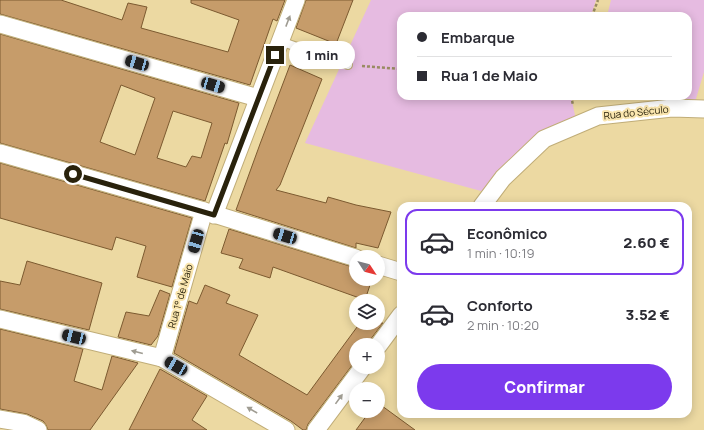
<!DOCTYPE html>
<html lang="pt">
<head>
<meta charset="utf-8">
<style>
	:root { --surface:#fff; --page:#f2f2f3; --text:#2b2b33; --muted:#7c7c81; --line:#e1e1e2; --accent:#7c3aed }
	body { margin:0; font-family:Manrope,sans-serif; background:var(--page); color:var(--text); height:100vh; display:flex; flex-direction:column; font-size:15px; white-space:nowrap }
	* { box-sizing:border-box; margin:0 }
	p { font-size:13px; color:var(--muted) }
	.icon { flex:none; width:22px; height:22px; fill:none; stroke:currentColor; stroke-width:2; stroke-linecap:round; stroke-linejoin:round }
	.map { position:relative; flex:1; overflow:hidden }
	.details { position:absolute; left:397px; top:202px; width:295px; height:216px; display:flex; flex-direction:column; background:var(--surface); border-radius:12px; box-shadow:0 2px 10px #0003 }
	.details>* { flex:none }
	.banner { position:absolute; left:397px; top:12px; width:295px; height:88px; border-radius:12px; box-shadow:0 2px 10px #0003; display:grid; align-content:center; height:88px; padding:0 20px; background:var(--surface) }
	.needle { width:26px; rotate:126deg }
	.tools { position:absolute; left:349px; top:250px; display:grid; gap:8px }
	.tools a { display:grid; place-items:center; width:36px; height:36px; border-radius:50%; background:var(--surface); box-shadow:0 2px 10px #0003; font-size:20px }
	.end { position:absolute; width:18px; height:18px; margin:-9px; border:5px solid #29220c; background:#fff; box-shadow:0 0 0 2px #fff }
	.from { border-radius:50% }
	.bubble { position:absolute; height:28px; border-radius:14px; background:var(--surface); box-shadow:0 2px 10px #0003; font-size:13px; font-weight:800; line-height:28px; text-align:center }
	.car { position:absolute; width:12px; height:24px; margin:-12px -6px; border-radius:5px; box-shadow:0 0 3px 1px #0007; background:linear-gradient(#222 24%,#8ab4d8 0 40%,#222 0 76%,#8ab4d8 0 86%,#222 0) }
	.banner b { display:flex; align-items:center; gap:14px; height:38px; font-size:15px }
	.banner b+b { border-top:1px solid var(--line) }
	.banner i { width:10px; height:10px; background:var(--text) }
	ul { padding:7px 0 0; list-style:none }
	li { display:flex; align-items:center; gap:12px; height:66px; margin:0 8px 6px; padding:0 12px; border:2px solid transparent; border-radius:12px }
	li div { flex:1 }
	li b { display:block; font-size:15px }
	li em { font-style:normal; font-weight:800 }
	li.selected { border-color:var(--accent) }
	li>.icon { width:36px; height:36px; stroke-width:1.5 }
	.primary-button { display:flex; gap:8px; margin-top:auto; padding:8px 20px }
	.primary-button a { flex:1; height:46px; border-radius:24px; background:var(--accent); color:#fff; font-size:16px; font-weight:800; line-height:46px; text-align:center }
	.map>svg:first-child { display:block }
	.green { fill:#e6bbe1 }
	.building { fill:#c69c6a; stroke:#7c5a30; fill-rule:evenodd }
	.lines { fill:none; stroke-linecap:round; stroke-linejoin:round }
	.lane-casing { stroke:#c0ad78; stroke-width:10 }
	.street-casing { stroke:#c0ad78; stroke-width:19 }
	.path { stroke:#998b62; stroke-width:2.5; stroke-dasharray:3 2; stroke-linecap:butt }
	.lane { stroke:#fff; stroke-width:8 }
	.street { stroke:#fff; stroke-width:17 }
	.oneway { fill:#9f9c92 }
	.route { stroke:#29220c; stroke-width:5 }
	.labels { text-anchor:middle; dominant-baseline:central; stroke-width:4; stroke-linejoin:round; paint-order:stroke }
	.street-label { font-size:10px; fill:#29220c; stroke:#fae6af }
</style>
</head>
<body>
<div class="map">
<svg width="704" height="430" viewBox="0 0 704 430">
	<rect width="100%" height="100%" fill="#ecd9a2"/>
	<g class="green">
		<polygon points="371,0 596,0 591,16 401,16 401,96 571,96 577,125 544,139 492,194 305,143"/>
		<polygon points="611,0 704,0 704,72 695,102 676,96 688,96 688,16 607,16"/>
	</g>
	<g class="building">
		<polygon points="0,0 61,0 122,20 128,3 147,7 141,28 228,52 239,20 191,3 191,0 285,0 277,21 273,19 250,85 0,14"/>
		<polygon points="306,0 353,0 336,44 296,28"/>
		<path d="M 0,34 L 239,103 L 227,144 L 225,143 L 205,201 L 0,143 ZM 121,85 L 155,98 L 135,155 L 100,142 ZM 173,111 L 212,123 L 201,158 L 192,156 L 186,167 L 157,158 Z"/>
		<polygon points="290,65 322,79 280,185 276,190 326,203 328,197 356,205 391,212 378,248 356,243 356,248 236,210 260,144"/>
		<polygon points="0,163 192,218 172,287 137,277 146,246 116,237 112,250 0,218"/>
		<polygon points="229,229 356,268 356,279 372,279 365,300 273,267 270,278 239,268 243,259 221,253"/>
		<polygon points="27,261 102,283 89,330 0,309 0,281 20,285"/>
		<polygon points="205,285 230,295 226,303 258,315 239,355 307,395 360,323 383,323 370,340 368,345 356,345 356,360 308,424 306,430 303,430 291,421 174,353 189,301 197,304"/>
		<polygon points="160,290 170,294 158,336 151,345 118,337 126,312 149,316"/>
		<polygon points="0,329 83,349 74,381 102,390 112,356 138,363 90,430 48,430 46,425 43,421 27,414 0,409"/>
		<polygon points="160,369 207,396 192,420 207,430 129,430"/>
		<polygon points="378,403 415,430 356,430 370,411 378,411"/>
	</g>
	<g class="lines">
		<g class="lane-casing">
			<polyline id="lane" points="280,41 348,65"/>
		</g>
		<g class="street-casing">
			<g id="street">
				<polyline points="0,24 258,98"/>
				<polyline points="0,153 204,211 356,258"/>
				<polyline points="482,206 503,178 544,139 598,116 672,108 704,109"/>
				<polyline points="214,215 296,0"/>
				<polyline points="378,265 401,272"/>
				<polyline points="0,319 162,358 286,430"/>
				<polyline points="378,346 401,315"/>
				<polyline points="162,358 204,211"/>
				<polyline points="0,419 23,423 38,430"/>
				<polyline points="316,430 363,367"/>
			</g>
		</g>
		<g class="path">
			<polyline points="592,16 598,0"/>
			<polyline points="362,66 401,69"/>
			<polyline points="571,96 573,105"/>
		</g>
		<use href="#lane" class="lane"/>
		<use href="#street" class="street"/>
	</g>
	<defs><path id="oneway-solid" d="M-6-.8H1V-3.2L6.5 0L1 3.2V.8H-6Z"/></defs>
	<g class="oneway">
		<use href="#oneway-solid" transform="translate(288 21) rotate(-69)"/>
		<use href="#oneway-solid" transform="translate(137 352) rotate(-166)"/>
		<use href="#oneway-solid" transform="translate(339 399) rotate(-54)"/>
		<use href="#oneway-solid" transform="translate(252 410) rotate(-150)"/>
	</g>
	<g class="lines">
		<polyline class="route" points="73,174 214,215 275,55"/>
	</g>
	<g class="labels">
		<g class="street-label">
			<text transform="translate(636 112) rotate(-6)">Rua do Século</text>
			<text transform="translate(180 296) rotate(-74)">Rua 1° de Maio</text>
		</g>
	</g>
</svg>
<div class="tools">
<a><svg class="needle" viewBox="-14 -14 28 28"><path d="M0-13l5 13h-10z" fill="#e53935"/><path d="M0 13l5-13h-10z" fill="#7c7c81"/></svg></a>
<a><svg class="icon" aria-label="layers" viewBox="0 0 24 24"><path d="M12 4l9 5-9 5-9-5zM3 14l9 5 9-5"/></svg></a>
<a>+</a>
<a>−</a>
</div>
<i class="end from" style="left:73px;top:174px"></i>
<i class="end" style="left:275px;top:55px"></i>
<div class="bubble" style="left:289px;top:41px;width:66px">1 min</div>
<i class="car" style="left:137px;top:63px;rotate:286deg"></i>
<i class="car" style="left:213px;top:85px;rotate:106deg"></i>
<i class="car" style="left:285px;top:236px;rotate:287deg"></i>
<i class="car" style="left:196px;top:241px;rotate:196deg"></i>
<i class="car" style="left:74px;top:337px;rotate:284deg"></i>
<i class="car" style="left:176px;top:366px;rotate:300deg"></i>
<div class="banner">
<b><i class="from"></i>Embarque</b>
<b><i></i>Rua 1 de Maio</b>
</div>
<section class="details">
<ul>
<li class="selected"><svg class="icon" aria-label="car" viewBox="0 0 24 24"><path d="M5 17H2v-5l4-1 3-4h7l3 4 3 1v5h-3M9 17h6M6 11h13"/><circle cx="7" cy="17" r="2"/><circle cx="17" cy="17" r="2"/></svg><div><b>Econômico</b><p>1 min · 10:19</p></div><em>2.60 €</em></li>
<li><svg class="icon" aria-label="car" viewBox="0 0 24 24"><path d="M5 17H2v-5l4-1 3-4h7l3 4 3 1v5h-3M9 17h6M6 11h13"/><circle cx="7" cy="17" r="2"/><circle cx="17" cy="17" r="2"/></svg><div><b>Conforto</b><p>2 min · 10:20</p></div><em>3.52 €</em></li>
</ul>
<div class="primary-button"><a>Confirmar</a></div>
</section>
</div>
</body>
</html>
